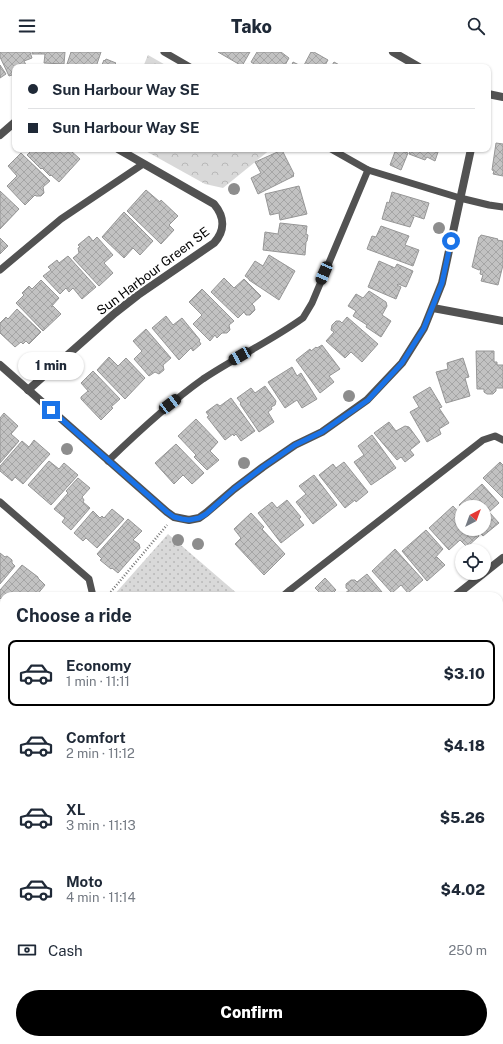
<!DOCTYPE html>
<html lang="en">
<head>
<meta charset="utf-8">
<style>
	:root { --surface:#fff; --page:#f2f2f3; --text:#1f2937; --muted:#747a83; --line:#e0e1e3; --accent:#000 }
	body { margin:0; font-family:"Public Sans",sans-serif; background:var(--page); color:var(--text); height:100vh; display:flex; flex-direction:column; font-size:15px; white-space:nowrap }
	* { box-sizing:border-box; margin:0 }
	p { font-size:13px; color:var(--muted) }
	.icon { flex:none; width:22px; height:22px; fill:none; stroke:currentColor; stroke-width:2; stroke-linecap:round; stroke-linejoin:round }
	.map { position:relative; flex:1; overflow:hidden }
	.details { position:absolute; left:0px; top:540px; width:503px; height:452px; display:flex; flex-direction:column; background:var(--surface); border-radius:12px 12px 0 0; box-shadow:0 1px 3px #0004 }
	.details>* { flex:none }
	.guide { position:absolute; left:12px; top:12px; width:479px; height:88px; border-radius:8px; box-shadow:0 1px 3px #0004; display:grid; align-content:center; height:88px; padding:0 16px; background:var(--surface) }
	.needle { width:26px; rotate:41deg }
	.fabs { position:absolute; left:455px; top:448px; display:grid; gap:8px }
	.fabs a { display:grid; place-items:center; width:36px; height:36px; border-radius:50%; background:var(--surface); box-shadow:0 1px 3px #0004; font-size:20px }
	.end { position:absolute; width:18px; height:18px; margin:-9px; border:5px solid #1a73e8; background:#fff; box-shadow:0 0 0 2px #fff }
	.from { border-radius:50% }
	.bubble { position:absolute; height:28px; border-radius:14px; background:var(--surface); box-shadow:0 1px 3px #0004; font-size:13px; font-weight:800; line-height:28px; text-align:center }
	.car { position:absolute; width:12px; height:24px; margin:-12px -6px; border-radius:5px; box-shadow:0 0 3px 1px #0007; background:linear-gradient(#222 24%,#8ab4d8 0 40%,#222 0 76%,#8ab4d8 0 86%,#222 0) }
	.guide b { display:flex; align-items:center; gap:14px; height:38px; font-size:15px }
	.guide b+b { border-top:1px solid var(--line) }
	.guide i { width:10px; height:10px; background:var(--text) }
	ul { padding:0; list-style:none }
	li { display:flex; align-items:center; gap:12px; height:66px; margin:0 8px 6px; padding:0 8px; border:2px solid transparent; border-radius:8px }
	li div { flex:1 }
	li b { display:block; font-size:15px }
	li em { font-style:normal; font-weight:800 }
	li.selected { border-color:var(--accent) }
	li>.icon { width:36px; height:36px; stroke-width:1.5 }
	h2 { padding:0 16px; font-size:18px; line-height:48px }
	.pay { display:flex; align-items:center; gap:10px; height:44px; padding:0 16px; font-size:15px }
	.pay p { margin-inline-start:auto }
	.primary-button { display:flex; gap:8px; margin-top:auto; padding:8px 16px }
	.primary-button a { flex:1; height:46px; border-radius:24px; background:var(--accent); color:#fff; font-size:16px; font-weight:800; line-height:46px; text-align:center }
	header { display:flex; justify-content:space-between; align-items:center; height:52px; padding:0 16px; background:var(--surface); font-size:18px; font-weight:800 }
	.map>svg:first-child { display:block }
	.grass { fill:url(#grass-dots) }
	.park { fill:url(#park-crowns) }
	.building { fill:url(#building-cross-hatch); stroke:#969696 }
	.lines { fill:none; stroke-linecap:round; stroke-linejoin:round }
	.motorway-casing { stroke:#dbdbdb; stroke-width:14 }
	.path { stroke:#747474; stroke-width:2.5; stroke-dasharray:1 2; stroke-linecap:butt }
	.service { stroke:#525252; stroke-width:7 }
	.minor { stroke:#525252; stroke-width:8 }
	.tertiary { stroke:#525252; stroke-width:8 }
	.secondary { stroke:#1f1f1f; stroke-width:8 }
	.motorway { stroke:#000; stroke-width:12 }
	.tree { fill:#8d8d8d }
	.route { stroke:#1a73e8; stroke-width:5 }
	.labels { text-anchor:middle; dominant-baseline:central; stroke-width:4; stroke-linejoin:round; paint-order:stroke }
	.street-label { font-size:13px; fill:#000; stroke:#fff }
</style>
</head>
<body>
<header><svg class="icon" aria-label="menu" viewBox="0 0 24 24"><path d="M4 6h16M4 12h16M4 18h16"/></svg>Tako<svg class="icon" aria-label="search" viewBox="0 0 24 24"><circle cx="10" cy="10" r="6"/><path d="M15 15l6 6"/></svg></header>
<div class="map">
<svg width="503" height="992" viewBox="0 0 503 992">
	<defs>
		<pattern id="grass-dots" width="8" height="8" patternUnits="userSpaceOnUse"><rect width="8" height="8" fill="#d9d9d9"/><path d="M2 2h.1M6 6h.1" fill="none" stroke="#b8b8b8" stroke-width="1.8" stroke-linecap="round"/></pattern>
		<pattern id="park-crowns" width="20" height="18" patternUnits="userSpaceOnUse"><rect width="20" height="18" fill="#d9d9d9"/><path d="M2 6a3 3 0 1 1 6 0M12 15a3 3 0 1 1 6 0" fill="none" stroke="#b8b8b8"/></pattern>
		<pattern id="building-cross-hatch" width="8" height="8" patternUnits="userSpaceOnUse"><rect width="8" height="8" fill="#c2c2c2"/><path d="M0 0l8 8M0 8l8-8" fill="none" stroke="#a5a5a5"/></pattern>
	</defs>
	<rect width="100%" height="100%" fill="#fff"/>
	<g class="grass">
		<polygon points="168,482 240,544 113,544"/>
		<polygon points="4,667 4,988 499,988 499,769 503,772 503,992 0,992 0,672"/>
	</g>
	<g class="park">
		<polygon points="148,3 169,15 143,15"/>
		<polygon points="142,97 271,97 223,136 205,132"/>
	</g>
	<g class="building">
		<polygon points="0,0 30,0 32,6 24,9 26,13 24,13 25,15 15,15 15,22 9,24 0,5"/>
		<polygon points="32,0 65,0 64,12 44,11 45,2 32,2"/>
		<polygon points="71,0 101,0 96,15 66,15"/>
		<polygon points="218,0 250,0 242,14"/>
		<polygon points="257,0 281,0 289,6 284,15 256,15 257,14 251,10"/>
		<polygon points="311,0 314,0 328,8 324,15 291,15 293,10 303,15"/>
		<polygon points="106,7 116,11 115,12 123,15 101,15 104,8 105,9"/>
		<polygon points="334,10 343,15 331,15"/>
		<polygon points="0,13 6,22 0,26"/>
		<polygon points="496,91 503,92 503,124 493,122 494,119 492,118"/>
		<polygon points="33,97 50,97 54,100 57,97 66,97 70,100 71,99 80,107 59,130 51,123 50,124 42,116 41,117 27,103"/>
		<polygon points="396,97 408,101 401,118 390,113"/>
		<polygon points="411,97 439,97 435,109 427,105 425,108 409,102"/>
		<polygon points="282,98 294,122 293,123 294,124 258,142 251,126 261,121 255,110"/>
		<polygon points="21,101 50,129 43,135 44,141 41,144 36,144 35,143 25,153 7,134 17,124 8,114"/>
		<polygon points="299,134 307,162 280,168 279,161 270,163 265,142"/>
		<polygon points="146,138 160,150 161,148 178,164 169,173 174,178 161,192 127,159"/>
		<polygon points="0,139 19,157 0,177"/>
		<polygon points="392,140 429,151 424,167 412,163 412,165 414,165 410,175 382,167 387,150 389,151"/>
		<polygon points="124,160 153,189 140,203 133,196 124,206 102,185"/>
		<polygon points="280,171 307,174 306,182 308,183 307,189 306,190 305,203 263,198 265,180 278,182"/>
		<polygon points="381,174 409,184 405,193 419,198 413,214 367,197 372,184 376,185"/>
		<polygon points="481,183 498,187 497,188 503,189 503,213 498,233 481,229 483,223 480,222 481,217 479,218 472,215 479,185 480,185"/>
		<polygon points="89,184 93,189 97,185 113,203 104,211 113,221 99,234 73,206 79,201 78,196 80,195 78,193"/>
		<polygon points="0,186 8,194 0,202"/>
		<polygon points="269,203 295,219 279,248 249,228 249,227 245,224 255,209 263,214"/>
		<polygon points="68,204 96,235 82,247 73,236 69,240 66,236 60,242 43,224 51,218 48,215 57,208 59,211"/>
		<polygon points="379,209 395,216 397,212 413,219 406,235 398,232 397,233 401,235 396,247 368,235"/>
		<polygon points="224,226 234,236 244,227 261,244 252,252 254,254 255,258 250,263 246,263 244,260 238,266 211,240"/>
		<polygon points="41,228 59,246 51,255 53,254 61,262 43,279 16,251 24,243 22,241 29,234 32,237"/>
		<polygon points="202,237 234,269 229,273 230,278 227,281 222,281 217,286 215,283 210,289 193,272 202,263 189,250"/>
		<polygon points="369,239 386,250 387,254 382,263 391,269 381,285 366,275 367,273 353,264 356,259 348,254 356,242 363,246"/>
		<polygon points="17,257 41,280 29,292 26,289 23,292 21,290 15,295 0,281 0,271 6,265 8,267"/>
		<polygon points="166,264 173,273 182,266 200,288 199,289 201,292 193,299 191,296 179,308 152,276"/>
		<polygon points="347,265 378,292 362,310 351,300 345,306 326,289 334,280 331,278 332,273 336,269 340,269 342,271"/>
		<polygon points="146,277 171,306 163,313 164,318 159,322 155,320 149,324 134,307 142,299 133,289"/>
		<polygon points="322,293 340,317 329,324 334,330 320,341 296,308 310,297 311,299 316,295 317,296"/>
		<polygon points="476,299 494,299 494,310 497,310 497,313 503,313 503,336 496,336 496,339 493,342 487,342 484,340 484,337 477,337"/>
		<polygon points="109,305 118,314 126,306 145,326 125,347 97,318"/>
		<polygon points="463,306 469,325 465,326 470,344 446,351 436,320 448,317 447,311"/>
		<polygon points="292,315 297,324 301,321 317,347 302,356 297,348 285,356 268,330"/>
		<polygon points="93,319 120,347 111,355 113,356 101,368 81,347 81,345 88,339 89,340 81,331"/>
		<polygon points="265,334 276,349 275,353 271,355 272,357 268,360 274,370 259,380 240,352 241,351 237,346 251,336 255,341"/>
		<polygon points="430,335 442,355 439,356 449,371 439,377 441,382 427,390 410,360 419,355 413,345"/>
		<polygon points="231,346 255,379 241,389 236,382 234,384 233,382 225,388 207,365 209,364 206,360 217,352 220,354"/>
		<polygon points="4,361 18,374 11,382 19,389 0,411 0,366"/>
		<polygon points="196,367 218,390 210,399 219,408 207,418 194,405 196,403 178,384"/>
		<polygon points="389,370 396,379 405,374 409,375 420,390 410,398 414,403 405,410 401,405 397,408 374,381"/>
		<polygon points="372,383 396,416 371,433 354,410 364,403 358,394"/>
		<polygon points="34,388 50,402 23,432 15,425 12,429 0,419 0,414 22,389 29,395"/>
		<polygon points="176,392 204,421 192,432 183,423 174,432 155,411"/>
		<polygon points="49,409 59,417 64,411 78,423 51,453 28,433"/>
		<polygon points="344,410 368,440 356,450 355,448 345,456 319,423 333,412 336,416"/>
		<polygon points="500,410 503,413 503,446 483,426"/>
		<polygon points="314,423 337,453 313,472 296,450 306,442 299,434"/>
		<polygon points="78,426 90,436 82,445 84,448 83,450 90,456 71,478 62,470 65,466 54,457 68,441 66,439"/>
		<polygon points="482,432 499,451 489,460 499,471 483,484 477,477 484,477 484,455 462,456 459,453"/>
		<polygon points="287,448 301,465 299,467 304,473 281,491 258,461 272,450 277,456"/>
		<polygon points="453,454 462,464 462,477 474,477 479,484 467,495 460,488 449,498 429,476"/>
		<polygon points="112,457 124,467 97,496 86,486 83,489 74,481 93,459 100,466 102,464 104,466"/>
		<polygon points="251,461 264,475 262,477 285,502 264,523 235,492 241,486 234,477"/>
		<polygon points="128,467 142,479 133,488 139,492 140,496 118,521 112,516 111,517 100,508 102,507 97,502"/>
		<polygon points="426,478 443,497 434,507 437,505 445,513 427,529 402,499"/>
		<polygon points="395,497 423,528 408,541 401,533 392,541 372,519"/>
		<polygon points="0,501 5,505 7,504 12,508 12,511 15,514 0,532"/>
		<polygon points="22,513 38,525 38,526 45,533 36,544 4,544 4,550 0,546 0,538"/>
		<polygon points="367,522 382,540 377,544 345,544 344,542 349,538 346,536 346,532 351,528 355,528 357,530"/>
		<polygon points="325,526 336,538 330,544 323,544 315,536"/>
		<polygon points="4,551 4,560 0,557"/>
		<polygon points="503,560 503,592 499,590 499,563 500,564"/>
		<polygon points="499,593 503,597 503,600 500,604 500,608 499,610"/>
		<polygon points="503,680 503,723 499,719 499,684"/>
	</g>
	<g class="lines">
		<g class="motorway-casing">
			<g id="motorway">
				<polyline points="499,919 503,917"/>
				<polyline points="332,988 351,992"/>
				<polyline points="68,992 87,988"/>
				<polyline points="194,992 218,988"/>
			</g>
		</g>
		<polyline class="path" points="103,544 109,542 167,473"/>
		<g class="service">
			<polyline points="164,0 190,15"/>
			<polyline points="331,97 368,118 460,146 489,153 503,155"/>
			<polyline points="0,218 61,167 143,112"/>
			<path d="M 108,409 C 138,380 169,351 203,327 C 236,305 271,289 303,266 L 312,251 L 368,118"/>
			<polyline points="0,450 89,527 93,544"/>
			<polyline points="283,544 290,538 483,388 495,384 503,388"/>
			<polyline points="499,645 503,642"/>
		</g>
		<g class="minor">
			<polyline points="0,83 15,70"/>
			<polyline points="433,256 503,269"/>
			<polyline points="0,313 167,460 174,465 189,468 199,466 206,461 234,437 263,415 295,393 322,380 367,348 402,311 424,276 442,231 471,97"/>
			<path d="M 28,338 L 115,261 L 138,243 L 214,191 C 225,179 225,165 214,152 L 118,97"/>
			<polyline points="455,544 503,506"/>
			<polyline points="0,598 4,603"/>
			<polyline points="0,643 4,637"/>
			<polyline points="499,747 503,750"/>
		</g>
		<g class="tertiary">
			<polyline points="393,0 419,15"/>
			<polyline points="488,42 503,45"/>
		</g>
		<polyline class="secondary" points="499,987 503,983"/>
		<use href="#motorway" class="motorway"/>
	</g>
	<g class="tree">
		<circle cx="234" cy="137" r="6"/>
		<circle cx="439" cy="176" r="6"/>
		<circle cx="349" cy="344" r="6"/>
		<circle cx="67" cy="397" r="6"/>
		<circle cx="244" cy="411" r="6"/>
		<circle cx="178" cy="488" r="6"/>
		<circle cx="198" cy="492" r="6"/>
	</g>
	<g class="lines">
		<polyline class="route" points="51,358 167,460 174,465 182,467 189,468 199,466 206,462 234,437 263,415 295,393 322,380 368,348 402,311 424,276 442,231 451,189"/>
	</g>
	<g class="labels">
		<g class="street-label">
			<text transform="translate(153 219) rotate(-37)">Sun Harbour Green SE</text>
		</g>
	</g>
</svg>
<div class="fabs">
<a><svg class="needle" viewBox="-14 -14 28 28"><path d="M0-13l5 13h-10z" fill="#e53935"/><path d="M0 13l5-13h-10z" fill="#747a83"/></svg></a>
<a><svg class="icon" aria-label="locate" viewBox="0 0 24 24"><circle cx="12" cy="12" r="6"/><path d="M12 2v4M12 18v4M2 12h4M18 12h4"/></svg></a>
</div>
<i class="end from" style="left:451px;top:189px"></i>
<i class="end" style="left:51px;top:358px"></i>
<div class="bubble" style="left:18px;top:300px;width:66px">1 min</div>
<i class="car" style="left:324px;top:221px;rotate:203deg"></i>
<i class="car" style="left:240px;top:304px;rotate:241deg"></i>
<i class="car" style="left:170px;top:352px;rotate:53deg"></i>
<div class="guide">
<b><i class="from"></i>Sun Harbour Way SE</b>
<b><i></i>Sun Harbour Way SE</b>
</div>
<section class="details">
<h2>Choose a ride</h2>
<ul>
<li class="selected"><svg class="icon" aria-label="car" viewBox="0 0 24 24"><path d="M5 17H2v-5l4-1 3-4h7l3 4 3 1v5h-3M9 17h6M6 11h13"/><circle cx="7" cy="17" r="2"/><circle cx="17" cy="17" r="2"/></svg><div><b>Economy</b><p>1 min · 11:11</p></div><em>$3.10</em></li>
<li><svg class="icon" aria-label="car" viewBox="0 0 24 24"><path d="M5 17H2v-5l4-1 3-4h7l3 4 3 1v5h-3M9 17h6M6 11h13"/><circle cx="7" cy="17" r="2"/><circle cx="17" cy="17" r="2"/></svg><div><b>Comfort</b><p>2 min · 11:12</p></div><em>$4.18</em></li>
<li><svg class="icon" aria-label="car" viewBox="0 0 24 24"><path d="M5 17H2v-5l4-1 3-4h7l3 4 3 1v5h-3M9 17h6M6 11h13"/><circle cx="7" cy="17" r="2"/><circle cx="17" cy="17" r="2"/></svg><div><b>XL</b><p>3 min · 11:13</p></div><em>$5.26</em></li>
<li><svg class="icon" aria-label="car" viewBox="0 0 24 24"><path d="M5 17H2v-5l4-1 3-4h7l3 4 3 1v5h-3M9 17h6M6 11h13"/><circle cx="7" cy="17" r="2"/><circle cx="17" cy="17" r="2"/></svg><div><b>Moto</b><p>4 min · 11:14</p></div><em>$4.02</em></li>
</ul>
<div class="pay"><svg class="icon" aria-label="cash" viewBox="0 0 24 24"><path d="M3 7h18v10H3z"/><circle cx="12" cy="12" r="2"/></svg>Cash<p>250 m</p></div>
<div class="primary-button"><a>Confirm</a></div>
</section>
</div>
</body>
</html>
